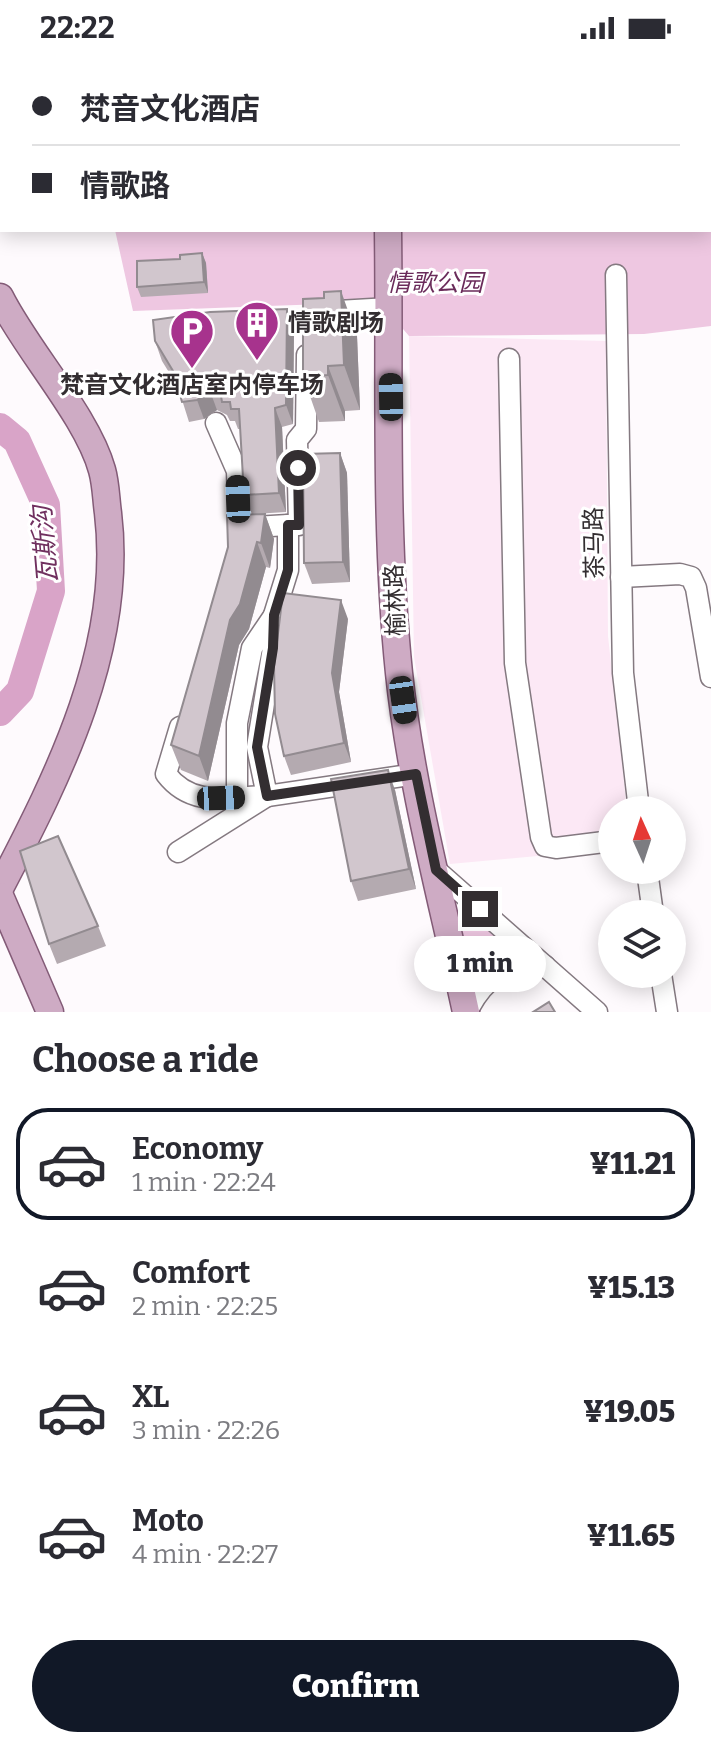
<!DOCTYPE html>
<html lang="en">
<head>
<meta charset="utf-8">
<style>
	:root { --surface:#fff; --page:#f2f2f3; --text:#2b2b33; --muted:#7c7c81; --line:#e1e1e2; --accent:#111827 }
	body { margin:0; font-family:Bitter,"Noto Sans SC",serif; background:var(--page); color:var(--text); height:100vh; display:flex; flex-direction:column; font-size:30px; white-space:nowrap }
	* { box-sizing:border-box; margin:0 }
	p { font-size:26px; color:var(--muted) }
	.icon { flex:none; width:44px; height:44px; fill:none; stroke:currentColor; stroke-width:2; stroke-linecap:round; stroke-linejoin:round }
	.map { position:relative; height:956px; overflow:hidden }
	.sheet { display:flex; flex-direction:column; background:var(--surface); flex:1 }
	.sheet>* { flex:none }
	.banner { position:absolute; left:0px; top:0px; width:712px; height:176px; box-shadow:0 4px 20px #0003; display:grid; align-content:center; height:176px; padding:0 32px; background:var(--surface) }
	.needle { width:52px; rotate:357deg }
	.buttons { position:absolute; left:598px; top:740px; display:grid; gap:16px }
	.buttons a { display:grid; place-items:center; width:88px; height:88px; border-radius:50%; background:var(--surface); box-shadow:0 4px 20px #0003; font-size:40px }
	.end { position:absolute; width:36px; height:36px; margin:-18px; border:10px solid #332e31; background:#fff; box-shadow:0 0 0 4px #fff }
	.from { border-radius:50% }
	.bubble { position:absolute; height:56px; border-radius:28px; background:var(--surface); box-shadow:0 4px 20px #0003; font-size:26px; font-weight:800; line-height:56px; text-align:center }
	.car { position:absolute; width:24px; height:48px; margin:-24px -12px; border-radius:10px; box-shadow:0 0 6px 2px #0007; background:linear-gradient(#222 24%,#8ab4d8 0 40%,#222 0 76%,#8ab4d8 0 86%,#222 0) }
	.banner b { display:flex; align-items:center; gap:28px; height:76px; font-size:30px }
	.banner b+b { border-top:2px solid var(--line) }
	.banner i { width:20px; height:20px; background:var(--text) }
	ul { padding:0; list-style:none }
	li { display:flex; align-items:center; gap:24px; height:112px; margin:0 16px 12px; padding:0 16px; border:4px solid transparent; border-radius:32px }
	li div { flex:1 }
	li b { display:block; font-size:30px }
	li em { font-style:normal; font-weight:800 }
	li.active { border-color:var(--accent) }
	li>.icon { width:72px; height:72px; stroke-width:1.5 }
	h2 { padding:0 32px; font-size:36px; line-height:96px }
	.button { display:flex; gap:16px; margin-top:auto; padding:16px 32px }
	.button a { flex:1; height:92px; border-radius:48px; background:var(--accent); color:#fff; font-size:32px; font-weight:800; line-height:92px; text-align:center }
	.status { display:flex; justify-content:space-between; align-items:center; height:56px; padding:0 40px; background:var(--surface); direction:ltr }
	.status svg { height:22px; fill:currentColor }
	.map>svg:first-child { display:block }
	.built { fill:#fce8f5 }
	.green { fill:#eec7e1 }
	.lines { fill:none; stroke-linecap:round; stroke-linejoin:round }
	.river { stroke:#d9a4c8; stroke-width:28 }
	.minor-casing { stroke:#847980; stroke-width:23 }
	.major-casing { stroke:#835b77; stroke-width:29 }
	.minor { stroke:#fff; stroke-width:20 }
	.major { stroke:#ceabc4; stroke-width:26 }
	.wall { fill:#b4aab0 }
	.shaded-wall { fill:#928b90 }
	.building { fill:#d1c6cd; stroke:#928b90; stroke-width:2 }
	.route { stroke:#332e31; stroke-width:10 }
	.labels { text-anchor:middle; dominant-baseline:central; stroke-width:6; stroke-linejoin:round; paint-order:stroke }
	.park-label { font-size:24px; font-style:italic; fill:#6a2b5a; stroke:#fff }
	.poi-label { font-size:24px; font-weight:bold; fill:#332e31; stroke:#fff; text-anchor:start }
	.street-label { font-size:24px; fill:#332e31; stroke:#fff }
	.water-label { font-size:26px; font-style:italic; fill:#70305f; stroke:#fff }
</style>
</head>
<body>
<div class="status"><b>22:22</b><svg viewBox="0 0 49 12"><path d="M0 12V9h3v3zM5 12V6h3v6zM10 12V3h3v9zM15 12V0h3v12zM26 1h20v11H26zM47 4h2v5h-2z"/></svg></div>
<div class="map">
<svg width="711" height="956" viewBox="0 0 711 956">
	<rect width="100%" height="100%" fill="#fefafd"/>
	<polygon class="built" points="409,280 606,285 608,580 627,754 612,754 612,793 450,808 414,601"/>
	<g class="green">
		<polygon points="75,0 711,0 711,270 644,278 409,280 380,246 133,255 115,174 710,174 710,2"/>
		<polygon points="467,858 510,892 512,902 486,919 473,916 460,866"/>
	</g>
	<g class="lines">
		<polyline class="river" points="0,371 17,385 46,449 51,535 20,635 0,656"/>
		<g class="minor-casing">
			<g id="minor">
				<polyline points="613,0 613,2"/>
				<polyline points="616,219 623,617 639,754"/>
				<polyline points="321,256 389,252"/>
				<polyline points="307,299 306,373 297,384 299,469 288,469 288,514 274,559 273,592 257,691 267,740 416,718"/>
				<polyline points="509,303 515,607 541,781 545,790 556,792 612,785"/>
				<polyline points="216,367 237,415 239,472 288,469"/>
				<polyline points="621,521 680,518 691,521 696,532 711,621"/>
				<path d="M 180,671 L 166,718 C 192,752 228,741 267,740"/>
				<polyline points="237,741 237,667 252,592 273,561"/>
				<polyline points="178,796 267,740"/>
				<polyline points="436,814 597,956"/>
				<polyline points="647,814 653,858"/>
				<polyline points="661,918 667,956"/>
				<path d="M 467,956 C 484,921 506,908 545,910"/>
			</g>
		</g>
		<g class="major-casing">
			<g id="major">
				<polyline points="386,0 386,2"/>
				<path d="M 388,174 C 390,321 384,471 399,617 C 411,731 442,844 466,956"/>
				<path d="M 0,241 C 27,295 87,360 102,414 C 106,428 106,443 108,457 C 124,590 60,717 0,832"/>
				<polyline points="0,840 50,956"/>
			</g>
		</g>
		<use href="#minor" class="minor"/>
		<use href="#major" class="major"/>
	</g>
	<g class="wall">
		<polygon points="202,197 206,207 208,237 141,241 137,231 180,203"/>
		<polygon points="294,272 293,368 282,371 286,456 252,458 265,458 274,483 270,512 266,511 249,573 239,589 208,725 181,714 171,689 252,458 244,439 240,373 238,373 235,365 230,365 227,359 217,354 204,363 189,366 178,331 162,305 155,285"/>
		<polygon points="357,280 360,354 345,355 345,365 319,366 303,320"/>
		<polygon points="340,397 347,417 350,526 312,528 304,507"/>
		<polygon points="348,563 339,636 351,706 291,719 284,700"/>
		<polygon points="395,734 416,833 358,845 351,825"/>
		<polygon points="98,870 106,890 57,908 49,888"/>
	</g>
	<g class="shaded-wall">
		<polygon points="202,197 206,207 208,237 204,226"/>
		<polygon points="341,235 357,280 360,354 344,309"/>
		<polygon points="287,253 294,272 293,368 286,349"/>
		<polygon points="328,310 345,355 345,365 328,319"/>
		<polygon points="210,335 217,354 204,363 197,344"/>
		<polygon points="275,352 282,371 286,456 279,437"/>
		<polygon points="340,397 347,417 350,526 343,506"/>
		<polygon points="265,458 274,483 270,512 261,487"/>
		<polygon points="257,486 266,511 249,573 239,589 208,725 199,700 230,564"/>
		<polygon points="341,544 348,563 339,636 351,706 344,687 332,617"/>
		<polygon points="388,714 395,734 416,833 409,813"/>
	</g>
	<g class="building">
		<rect x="124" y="0" width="29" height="2"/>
		<polygon points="202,197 204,226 137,231 137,205 180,203 180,199"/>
		<polygon points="341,235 344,309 328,310 328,319 303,320 303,243 324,242 324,236"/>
		<polygon points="287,253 286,349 275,352 279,437 244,439 239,353 231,353 230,346 222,346 221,340 210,335 197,344 182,346 173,315 155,285 153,264 210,256"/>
		<polygon points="340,397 343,506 304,507 303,398"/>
		<polygon points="265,458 261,487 257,486 240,548 230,564 199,700 171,689 228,491 227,459"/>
		<polygon points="283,537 341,544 332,617 344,687 284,700 275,658 274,610"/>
		<polygon points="388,714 409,813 351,825 331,723"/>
		<polygon points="58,780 98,870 49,888 20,795"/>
		<polygon points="549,946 555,956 533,956"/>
	</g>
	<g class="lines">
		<polyline class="route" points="298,412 299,469 288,469 288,514 274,559 273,592 257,691 267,740 416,718 436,814 480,853"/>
	</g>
	<defs>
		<g id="building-pin" transform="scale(2.3)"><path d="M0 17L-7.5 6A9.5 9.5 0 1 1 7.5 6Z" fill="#a7338d" stroke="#fff"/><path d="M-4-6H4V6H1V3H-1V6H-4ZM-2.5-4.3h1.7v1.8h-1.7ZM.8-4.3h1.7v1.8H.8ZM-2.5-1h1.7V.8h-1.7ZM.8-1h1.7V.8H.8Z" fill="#fff"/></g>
		<g id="parking-pin" transform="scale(2.3)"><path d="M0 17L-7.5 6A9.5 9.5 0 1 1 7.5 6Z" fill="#a7338d" stroke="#fff"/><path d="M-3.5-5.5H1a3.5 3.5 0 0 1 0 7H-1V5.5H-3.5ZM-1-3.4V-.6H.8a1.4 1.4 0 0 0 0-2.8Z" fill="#fff"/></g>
	</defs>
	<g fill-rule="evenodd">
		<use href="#building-pin" x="257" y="267"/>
		<use href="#parking-pin" x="192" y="275"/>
	</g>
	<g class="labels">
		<g class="park-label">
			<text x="435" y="227">情歌公园</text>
		</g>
		<g class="poi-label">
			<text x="288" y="267">情歌剧场</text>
			<text x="192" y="329" text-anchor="middle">梵音文化酒店室内停车场</text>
		</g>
		<g class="street-label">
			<text transform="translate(594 487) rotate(-91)">茶马路</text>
			<text transform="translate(395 544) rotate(-92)">榆林路</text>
		</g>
		<g class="water-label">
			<text transform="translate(45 489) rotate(-95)">瓦斯沟</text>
		</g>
	</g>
</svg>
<div class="buttons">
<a><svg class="needle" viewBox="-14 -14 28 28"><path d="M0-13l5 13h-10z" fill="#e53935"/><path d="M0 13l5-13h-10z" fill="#7c7c81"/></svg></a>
<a><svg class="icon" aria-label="layers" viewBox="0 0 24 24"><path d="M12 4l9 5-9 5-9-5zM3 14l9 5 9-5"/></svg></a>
</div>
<i class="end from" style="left:298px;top:412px"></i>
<i class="end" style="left:480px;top:853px"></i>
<div class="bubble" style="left:414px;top:880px;width:132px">1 min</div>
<i class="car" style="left:391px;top:341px;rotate:359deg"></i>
<i class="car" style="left:238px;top:443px;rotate:358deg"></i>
<i class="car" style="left:403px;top:644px;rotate:172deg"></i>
<i class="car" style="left:221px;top:742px;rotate:88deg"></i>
<div class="banner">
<b><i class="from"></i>梵音文化酒店</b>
<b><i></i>情歌路</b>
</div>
</div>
<section class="sheet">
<h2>Choose a ride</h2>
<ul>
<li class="active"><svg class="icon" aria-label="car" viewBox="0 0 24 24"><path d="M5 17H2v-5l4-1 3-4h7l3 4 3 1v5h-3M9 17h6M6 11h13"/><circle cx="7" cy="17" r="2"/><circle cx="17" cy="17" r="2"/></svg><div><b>Economy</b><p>1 min · 22:24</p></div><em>¥11.21</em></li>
<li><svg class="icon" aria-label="car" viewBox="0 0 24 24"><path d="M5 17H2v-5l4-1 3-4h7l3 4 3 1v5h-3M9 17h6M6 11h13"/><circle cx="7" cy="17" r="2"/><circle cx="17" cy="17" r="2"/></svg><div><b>Comfort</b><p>2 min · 22:25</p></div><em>¥15.13</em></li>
<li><svg class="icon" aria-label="car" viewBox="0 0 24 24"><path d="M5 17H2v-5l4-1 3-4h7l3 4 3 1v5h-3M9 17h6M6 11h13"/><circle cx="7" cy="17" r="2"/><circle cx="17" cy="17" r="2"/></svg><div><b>XL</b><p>3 min · 22:26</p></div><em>¥19.05</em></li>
<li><svg class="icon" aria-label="car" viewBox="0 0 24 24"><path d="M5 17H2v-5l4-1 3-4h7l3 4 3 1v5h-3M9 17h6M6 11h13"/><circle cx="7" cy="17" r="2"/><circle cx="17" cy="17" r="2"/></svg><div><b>Moto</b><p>4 min · 22:27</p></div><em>¥11.65</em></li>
</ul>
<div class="button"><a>Confirm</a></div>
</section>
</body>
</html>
